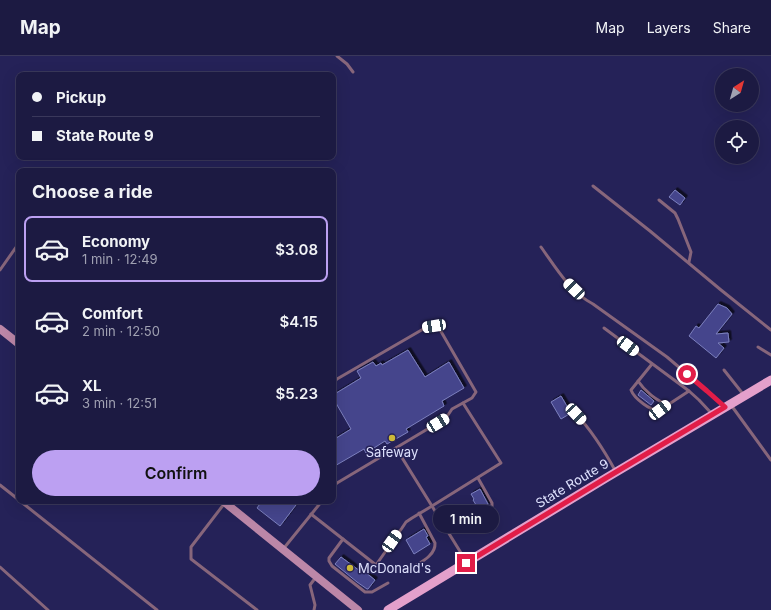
<!DOCTYPE html>
<html lang="en">
<head>
<meta charset="utf-8">
<style>
	:root { --surface:#1c1a42; --page:#252349; --text:#f1f3f6; --muted:#a0a1b2; --line:#3a385b; --accent:#bca0f2 }
	body { margin:0; font-family:Inter,sans-serif; background:var(--page); color:var(--text); height:100vh; display:flex; flex-direction:column; font-size:15px; white-space:nowrap }
	* { box-sizing:border-box; margin:0 }
	p { font-size:13px; color:var(--muted) }
	.icon { flex:none; width:22px; height:22px; fill:none; stroke:currentColor; stroke-width:2; stroke-linecap:round; stroke-linejoin:round }
	.map { position:relative; flex:1; overflow:hidden }
	.sheet { position:absolute; left:16px; top:112px; width:320px; height:336px; display:flex; flex-direction:column; background:var(--surface); border-radius:8px; box-shadow:0 4px 16px #0002,0 0 0 1px var(--line) }
	.sheet>* { flex:none }
	.banner { position:absolute; left:16px; top:16px; width:320px; height:88px; border-radius:8px; box-shadow:0 4px 16px #0002,0 0 0 1px var(--line); display:grid; align-content:center; height:88px; padding:0 16px; background:var(--surface) }
	.needle { width:26px; rotate:37deg }
	.controls { position:absolute; left:715px; top:12px; display:grid; gap:8px }
	.controls a { display:grid; place-items:center; width:44px; height:44px; border-radius:50%; background:var(--surface); box-shadow:0 4px 16px #0002,0 0 0 1px var(--line); font-size:20px }
	.end { position:absolute; width:18px; height:18px; margin:-9px; border:5px solid #e11d48; background:#fff; box-shadow:0 0 0 2px #fff }
	.from { border-radius:50% }
	.bubble { position:absolute; height:28px; border-radius:14px; background:var(--surface); box-shadow:0 4px 16px #0002,0 0 0 1px var(--line); font-size:13px; font-weight:600; line-height:28px; text-align:center }
	.car { position:absolute; width:12px; height:24px; margin:-12px -6px; border-radius:5px; box-shadow:0 0 3px 1px #0007; background:linear-gradient(#fff 24%,#345 0 40%,#fff 0 76%,#345 0 86%,#fff 0) }
	.banner b { display:flex; align-items:center; gap:14px; height:38px; font-size:15px }
	.banner b+b { border-top:1px solid var(--line) }
	.banner i { width:10px; height:10px; background:var(--text) }
	ul { padding:0; list-style:none }
	li { display:flex; align-items:center; gap:12px; height:66px; margin:0 8px 6px; padding:0 8px; border:2px solid transparent; border-radius:8px }
	li div { flex:1 }
	li b { display:block; font-size:15px }
	li em { font-style:normal; font-weight:600 }
	li.current { border-color:var(--accent) }
	li>.icon { width:36px; height:36px; stroke-width:1.5 }
	h2 { padding:0 16px; font-size:18px; line-height:48px }
	.primary-button { display:flex; gap:8px; margin-top:auto; padding:8px 16px }
	.primary-button a { flex:1; height:46px; border-radius:24px; background:var(--accent); color:#111; font-size:16px; font-weight:600; line-height:46px; text-align:center }
	header { display:flex; align-items:center; gap:24px; box-sizing:border-box; height:56px; padding:0 20px; background:var(--surface); border-bottom:1px solid var(--line) }
	header strong { font-size:19px }
	nav { display:flex; gap:22px; margin-inline-start:auto; font-size:14px }
	.map>svg:first-child { display:block }
	.building { fill:#45448c; stroke:#7c80be; filter:url(#shadow) }
	.lines { fill:none; stroke-linecap:round; stroke-linejoin:round }
	.lane { stroke:#87667b; stroke-width:3 }
	.secondary { stroke:#bc87a8; stroke-width:8 }
	.primary { stroke:#e4a0cb; stroke-width:9 }
	.route { stroke:#e11d48; stroke-width:5 }
	.poi-dot { fill:#ccb939; stroke:#252258; stroke-width:1.5 }
	.labels { text-anchor:middle; dominant-baseline:central; stroke-width:3; stroke-linejoin:round; paint-order:stroke }
	.poi-label { font-size:13px; fill:#dee1fd; stroke:#252258 }
	.street-label { font-size:13px; fill:#dee1fd; stroke:#252258 }
</style>
</head>
<body>
<header>
<strong>Map</strong>
<nav><a>Map</a><a>Layers</a><a>Share</a></nav>
</header>
<div class="map">
<svg width="771" height="554" viewBox="0 0 771 554">
	<defs>
		<filter id="shadow"><feDropShadow dx="2.5" dy="-2.5" stdDeviation="0" flood-color="#0009"/></filter>
	</defs>
	<rect width="100%" height="100%" fill="#252258"/>
	<g class="building">
		<polygon points="675,134 685,142 680,149 669,141"/>
		<polygon points="718,248 727,252 732,258 716,278 728,277 729,286 718,287 724,292 716,302 689,280 696,270 699,272"/>
		<polygon points="408,294 425,321 449,306 464,332 442,345 444,350 406,373 408,376 387,388 385,385 366,397 364,393 333,411 333,384 351,373 333,342 333,339 361,322 357,315 373,306 376,310 381,307 382,309"/>
		<polygon points="641,334 654,345 651,349 638,339"/>
		<polygon points="561,340 571,357 561,363 551,346"/>
		<polygon points="480,433 488,448 487,450 480,454 479,452 478,452 473,444 474,443 471,438"/>
		<polygon points="262,445 299,445 280,470 257,452"/>
		<polygon points="424,473 428,480 426,481 430,488 414,498 406,484"/>
		<polygon points="341,501 364,518 365,516 375,524 368,533 367,533 357,526 335,508"/>
	</g>
	<g class="lines">
		<g class="lane">
			<polyline points="337,0 347,8 353,16"/>
			<polyline points="593,130 650,175 721,234 771,274"/>
			<polyline points="659,144 675,157 678,163 691,196 689,206"/>
			<path d="M 541,191 C 556,212 570,236 593,248 L 667,301 L 707,335 L 723,350"/>
			<polyline points="0,214 19,187"/>
			<polyline points="604,272 689,335 699,344 712,358"/>
			<polyline points="758,291 771,299"/>
			<path d="M 652,308 L 631,334 C 634,342 651,356 660,354 L 689,335"/>
			<polyline points="724,314 743,338"/>
			<path d="M 638,325 C 644,334 657,346 668,348"/>
			<polyline points="333,327 337,323 425,272 434,270 439,272 476,336 472,342 452,353 446,362 337,427 333,431"/>
			<polyline points="731,349 771,404"/>
			<path d="M 576,358 C 593,376 604,394 616,416"/>
			<polyline points="396,392 466,505"/>
			<polyline points="0,429 19,444"/>
			<polyline points="20,445 157,554"/>
			<polyline points="224,448 191,491 191,503 257,554"/>
			<polyline points="311,458 376,509 402,472 406,466 412,462 432,450 501,407 463,347"/>
			<polyline points="461,466 468,466 489,454 492,451 492,447 478,422"/>
			<polyline points="343,483 329,502 329,505 332,510 365,536 372,536 388,527"/>
			<polyline points="284,492 322,445"/>
			<polyline points="0,511 48,554"/>
			<path d="M 410,513 C 419,507 436,500 435,487 L 419,457"/>
			<polyline points="314,554 315,549 310,529 316,521"/>
		</g>
		<g class="secondary">
			<polyline points="0,273 19,288"/>
			<polyline points="223,445 358,554"/>
		</g>
		<polyline class="primary" points="388,554 606,422 771,324"/>
	</g>
	<g class="lines">
		<polyline class="route" points="466,507 606,422 725,351 707,335 687,318"/>
	</g>
	<g class="poi-dot">
		<circle cx="392" cy="382" r="4"/>
		<circle cx="350" cy="512" r="4"/>
	</g>
	<g class="labels">
		<g class="poi-label">
			<text x="392" y="396">Safeway</text>
			<text x="358" y="512" text-anchor="start">McDonald's</text>
		</g>
		<g class="street-label">
			<text transform="translate(572 427) rotate(-31)">State Route 9</text>
		</g>
	</g>
</svg>
<div class="controls">
<a><svg class="needle" viewBox="-14 -14 28 28"><path d="M0-13l5 13h-10z" fill="#e53935"/><path d="M0 13l5-13h-10z" fill="#a0a1b2"/></svg></a>
<a><svg class="icon" aria-label="locate" viewBox="0 0 24 24"><circle cx="12" cy="12" r="6"/><path d="M12 2v4M12 18v4M2 12h4M18 12h4"/></svg></a>
</div>
<i class="end from" style="left:687px;top:318px"></i>
<i class="end" style="left:466px;top:507px"></i>
<div class="bubble" style="left:433px;top:449px;width:66px">1 min</div>
<i class="car" style="left:574px;top:233px;rotate:314deg"></i>
<i class="car" style="left:434px;top:270px;rotate:261deg"></i>
<i class="car" style="left:628px;top:290px;rotate:127deg"></i>
<i class="car" style="left:660px;top:354px;rotate:53deg"></i>
<i class="car" style="left:576px;top:358px;rotate:137deg"></i>
<i class="car" style="left:438px;top:367px;rotate:59deg"></i>
<i class="car" style="left:392px;top:485px;rotate:35deg"></i>
<div class="banner">
<b><i class="from"></i>Pickup</b>
<b><i></i>State Route 9</b>
</div>
<section class="sheet">
<h2>Choose a ride</h2>
<ul>
<li class="current"><svg class="icon" aria-label="car" viewBox="0 0 24 24"><path d="M5 17H2v-5l4-1 3-4h7l3 4 3 1v5h-3M9 17h6M6 11h13"/><circle cx="7" cy="17" r="2"/><circle cx="17" cy="17" r="2"/></svg><div><b>Economy</b><p>1 min · 12:49</p></div><em>$3.08</em></li>
<li><svg class="icon" aria-label="car" viewBox="0 0 24 24"><path d="M5 17H2v-5l4-1 3-4h7l3 4 3 1v5h-3M9 17h6M6 11h13"/><circle cx="7" cy="17" r="2"/><circle cx="17" cy="17" r="2"/></svg><div><b>Comfort</b><p>2 min · 12:50</p></div><em>$4.15</em></li>
<li><svg class="icon" aria-label="car" viewBox="0 0 24 24"><path d="M5 17H2v-5l4-1 3-4h7l3 4 3 1v5h-3M9 17h6M6 11h13"/><circle cx="7" cy="17" r="2"/><circle cx="17" cy="17" r="2"/></svg><div><b>XL</b><p>3 min · 12:51</p></div><em>$5.23</em></li>
</ul>
<div class="primary-button"><a>Confirm</a></div>
</section>
</div>
</body>
</html>
